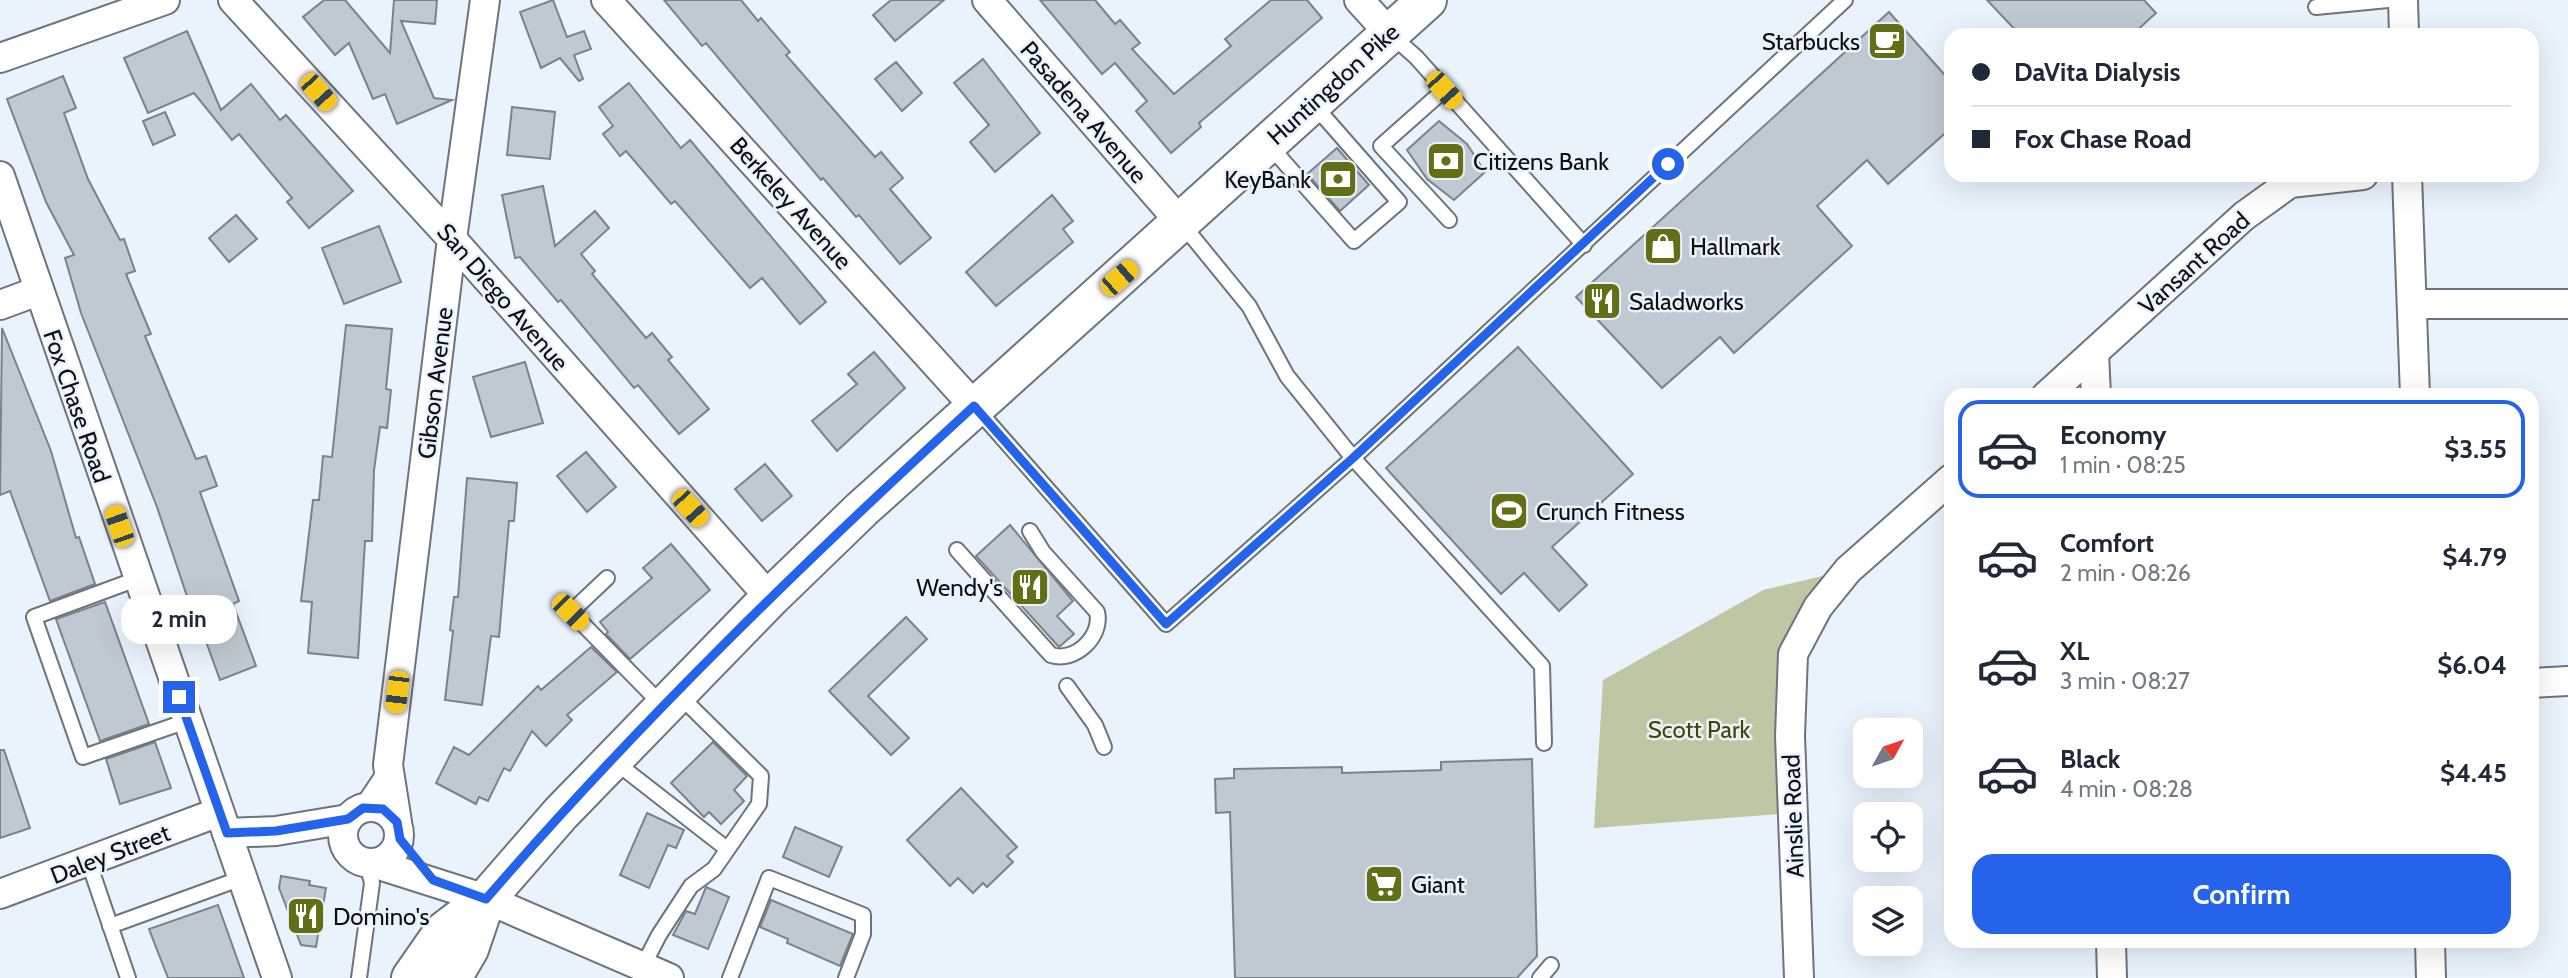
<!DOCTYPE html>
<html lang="en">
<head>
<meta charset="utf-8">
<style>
	:root { --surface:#fff; --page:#f6f6f7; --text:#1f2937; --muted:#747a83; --line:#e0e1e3; --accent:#2563eb }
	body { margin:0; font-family:Cabin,sans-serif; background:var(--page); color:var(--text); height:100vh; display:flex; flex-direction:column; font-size:26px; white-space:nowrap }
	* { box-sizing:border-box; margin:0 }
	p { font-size:23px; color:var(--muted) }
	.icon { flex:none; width:38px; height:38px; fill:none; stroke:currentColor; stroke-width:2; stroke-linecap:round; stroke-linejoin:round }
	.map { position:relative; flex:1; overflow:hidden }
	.panel { position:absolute; left:1944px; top:388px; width:595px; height:560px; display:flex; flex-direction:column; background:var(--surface); border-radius:21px; box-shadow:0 7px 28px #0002 }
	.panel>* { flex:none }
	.hud { position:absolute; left:1944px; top:28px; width:595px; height:154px; border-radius:21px; box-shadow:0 7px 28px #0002; display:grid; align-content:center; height:154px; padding:0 28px; background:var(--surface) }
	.needle { width:46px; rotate:50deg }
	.controls { position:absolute; left:1853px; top:718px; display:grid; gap:14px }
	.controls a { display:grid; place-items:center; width:70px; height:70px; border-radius:14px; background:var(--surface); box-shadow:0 7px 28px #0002; font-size:35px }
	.end { position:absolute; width:32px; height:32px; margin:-16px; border:9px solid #2563eb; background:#fff; box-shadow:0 0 0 4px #fff }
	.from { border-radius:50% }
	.bubble { position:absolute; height:49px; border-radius:21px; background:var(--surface); box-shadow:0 7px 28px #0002; font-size:23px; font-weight:700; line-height:49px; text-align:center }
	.car { position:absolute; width:21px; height:42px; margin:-21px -10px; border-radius:9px; box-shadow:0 0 5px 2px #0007; background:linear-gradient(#f5c518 24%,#345 0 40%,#f5c518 0 76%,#345 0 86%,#f5c518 0) }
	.hud b { display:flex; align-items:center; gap:24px; height:66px; font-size:26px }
	.hud b+b { border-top:2px solid var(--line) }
	.hud i { width:18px; height:18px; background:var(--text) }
	ul { padding:12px 0 0; list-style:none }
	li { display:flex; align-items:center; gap:21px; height:98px; margin:0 14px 10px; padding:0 14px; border:4px solid transparent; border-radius:21px }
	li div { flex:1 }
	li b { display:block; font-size:26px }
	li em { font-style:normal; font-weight:700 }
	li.selected { border-color:var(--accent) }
	li>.icon { width:63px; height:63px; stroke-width:1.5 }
	.action { display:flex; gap:14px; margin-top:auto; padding:14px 28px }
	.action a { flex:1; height:80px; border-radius:21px; background:var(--accent); color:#fff; font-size:28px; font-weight:700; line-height:80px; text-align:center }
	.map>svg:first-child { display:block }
	.green { fill:#bfc6a4 }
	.building { fill:#c0c8d1; stroke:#7a828a; stroke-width:2 }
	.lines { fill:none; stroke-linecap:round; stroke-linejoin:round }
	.service-casing { stroke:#6c747c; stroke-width:18 }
	.minor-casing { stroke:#6c747c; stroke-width:32 }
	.primary-casing { stroke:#6c747c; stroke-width:42 }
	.service { stroke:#fff; stroke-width:14 }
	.minor { stroke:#fff; stroke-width:28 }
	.primary { stroke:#fff; stroke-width:38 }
	.route { stroke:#2563eb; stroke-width:9 }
	.labels { text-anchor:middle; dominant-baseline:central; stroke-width:5; stroke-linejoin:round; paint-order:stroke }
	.poi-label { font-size:24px; fill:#0d1013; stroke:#eaf3fc; text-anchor:start }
	.street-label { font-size:24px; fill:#0d1013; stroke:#eaf3fc }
	.park-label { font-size:24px; fill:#3f4703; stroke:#eaf3fc }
</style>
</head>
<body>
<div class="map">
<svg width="2568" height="978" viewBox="0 0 2568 978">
	<rect width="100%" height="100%" fill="#eaf3fc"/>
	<polygon class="green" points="1848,570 1793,654 1794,813 1594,828 1603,680 1763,590"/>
	<g class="building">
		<polygon points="324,0 345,0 390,53 394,0 437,0 435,24 401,21 434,98 452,100 397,124 385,94 373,99 349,43 335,55 303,17"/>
		<polygon points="553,0 567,37 584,31 591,49 574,55 583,79 579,81 560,58 541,68 520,12"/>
		<polygon points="664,0 741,0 758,21 761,18 790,52 786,55 875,157 881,152 903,178 890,189 931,238 900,264 859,215 856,217 823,178 821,180 706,43 702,46"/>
		<polygon points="891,0 944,0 895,41 873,15"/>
		<polygon points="1040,0 1095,0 1115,24 1120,20 1140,43 1132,49 1174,94 1231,46 1225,39 1271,0 1307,0 1322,18 1199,123 1201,127 1171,153 1136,111 1147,101 1115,63 1102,74"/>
		<polygon points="1987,0 2144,0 2156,13 2132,35 2020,35"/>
		<polygon points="1889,12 1951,82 1951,128 1888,184 1867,160 1817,206 1852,246 1734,353 1720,337 1662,388 1576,297"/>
		<polygon points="187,31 221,110 251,84 280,120 286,115 353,191 309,228 287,202 292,198 239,134 232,140 194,93 148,113 124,58"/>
		<polygon points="983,59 1040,133 995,172 970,142 989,125 954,83"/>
		<polygon points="896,62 922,93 902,111 875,79"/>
		<polygon points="63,76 76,108 64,113 88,179 120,240 124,239 135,271 126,274 151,334 145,336 196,459 206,456 217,486 200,492 239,601 233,604 256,666 220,680 197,617 194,617 157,507 81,313 65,258 74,255 46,202 7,99"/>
		<polygon points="629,83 681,148 690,140 826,302 800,324 762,278 750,288 675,201 671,204 626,151 620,156 603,134 613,126 599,107"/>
		<polygon points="512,107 555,112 550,159 507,155"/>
		<polygon points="165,112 175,135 153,145 143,121"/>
		<polygon points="1439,121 1467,144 1485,172 1454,200 1427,179 1407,150"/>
		<polygon points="1337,148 1369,185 1340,211 1307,174"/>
		<polygon points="543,186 555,246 595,211 609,228 581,254 595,271 592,274 646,338 652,333 672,357 668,360 709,409 679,434 638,385 634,388 561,300 558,302 520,257 515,258 502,195"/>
		<polygon points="1052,195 1073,221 1063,229 1073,242 996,306 966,272"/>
		<polygon points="236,215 257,239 229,262 209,238"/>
		<polygon points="379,226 401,282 344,304 322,248"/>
		<polygon points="346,325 392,329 386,389 391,390 387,428 380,427 374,470 372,541 365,541 358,658 308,653 312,602 301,601 313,500 319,500 323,456 332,457"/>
		<polygon points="2,328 51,451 76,538 79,537 95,584 50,601 10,491 0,495"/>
		<polygon points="1518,347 1633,474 1552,547 1587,585 1559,611 1524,573 1501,594 1386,468"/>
		<polygon points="874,352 905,388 837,451 812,421 857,384 848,374"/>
		<polygon points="525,362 543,423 491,437 473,377"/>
		<polygon points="586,452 616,487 587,512 557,476"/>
		<polygon points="765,464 792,496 762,521 735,489"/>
		<polygon points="467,478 517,483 514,521 509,521 499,637 491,636 482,705 445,700 453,631 450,630 454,597 458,597"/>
		<polygon points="1010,525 1073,601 1057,616 1074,634 1059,647 976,556"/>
		<polygon points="671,544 710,590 630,659 606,634 608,632 600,622 652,578 643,568"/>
		<polygon points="105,602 149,724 100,741 56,619"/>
		<polygon points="906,617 927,639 868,696 909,738 891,755 829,691"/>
		<polygon points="591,647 617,672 567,715 572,720 546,746 532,731 510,771 504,768 488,801 479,797 476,804 436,783 454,747 469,755 538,686 541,690"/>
		<polygon points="155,742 171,788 120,804 106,759"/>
		<polygon points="713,742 747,776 734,790 744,801 721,824 709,812 704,817 671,783"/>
		<polygon points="0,750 4,750 30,828 0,838"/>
		<polygon points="1532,759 1537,956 1517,978 1235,978 1230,812 1216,813 1215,779 1234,778 1234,769 1342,767 1342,773 1441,770 1441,762"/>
		<polygon points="961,788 1017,847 1007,856 1013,862 987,887 983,883 973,893 958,878 950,886 907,840"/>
		<polygon points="647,813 684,830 676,848 668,845 649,888 620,875"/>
		<polygon points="795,827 842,847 829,877 783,857"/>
		<polygon points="281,876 310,881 309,885 326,888 316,947 301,945 279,888"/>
		<polygon points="706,887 729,897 708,949 673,935 686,911 695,914"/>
		<polygon points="771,900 853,934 840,966 787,943 788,939 760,927"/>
		<polygon points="218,905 244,978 168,978 149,929"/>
	</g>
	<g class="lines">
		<g class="service-casing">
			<g id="service">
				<polyline points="2316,7 2388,0"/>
				<polyline points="1391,35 1416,57 1584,245"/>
				<polyline points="1444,90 1381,146 1449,220"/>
				<polyline points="1268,144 1354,241 1399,202 1313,104"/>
				<polyline points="1182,224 1249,306 1287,376 1353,458 1542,666 1544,743"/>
				<polyline points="976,408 1166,624 1353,458 1845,0"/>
				<path d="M 957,550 L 1051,655 C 1075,663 1103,636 1097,612 L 1043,552 L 1030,531"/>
				<polyline points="607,578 571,612 663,706"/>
				<polyline points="137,579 34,617 83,757 187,721"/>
				<polyline points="1067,686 1095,725 1104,747"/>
				<polyline points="614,761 727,849"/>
				<polyline points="360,809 386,770"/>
				<polyline points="89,863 128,978"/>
				<polyline points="110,926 242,878"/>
				<polyline points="643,966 659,935 691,886 714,869 759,804 761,776 679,695"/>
				<polyline points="359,978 372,883 367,863"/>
				<polyline points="730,978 769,878 863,915 863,934 846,978"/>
				<polyline points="1540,978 1551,965"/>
			</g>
		</g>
		<g class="minor-casing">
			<g id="minor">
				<polyline points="233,0 452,239 770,598"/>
				<polyline points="606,0 974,406"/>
				<polyline points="987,0 1181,223"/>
				<polyline points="1359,0 1390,34"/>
				<polyline points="2403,0 2404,35"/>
				<polyline points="0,58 165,0"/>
				<polyline points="2407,175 2415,396"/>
				<polyline points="0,176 277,978"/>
				<polyline points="2413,304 2568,304"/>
				<polyline points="0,305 38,291"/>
				<polyline points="2094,353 2096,396"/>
				<polyline points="2046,396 2244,216 2290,183 2363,175"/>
				<polyline points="2532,683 2568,681"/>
				<circle cx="371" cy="835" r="28"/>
				<polyline points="397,822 388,765 452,239 485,0"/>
				<polyline points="227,833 276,831 348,819"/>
				<polyline points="376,864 486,899 669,978"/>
				<polyline points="0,894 219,812"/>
				<polyline points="2111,942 2112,978"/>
				<polyline points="2430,942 2431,978"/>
				<polyline points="1799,978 1790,736 1793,654 1818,607 1848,570 1951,479"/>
			</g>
		</g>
		<g class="primary-casing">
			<g id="primary">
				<polyline points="411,978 443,932 486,899 561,813 770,598 862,509 1427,0"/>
				<polyline points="452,978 469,949 486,899"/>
			</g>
		</g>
		<use href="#service" class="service"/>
		<use href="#minor" class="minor"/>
		<use href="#primary" class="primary"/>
	</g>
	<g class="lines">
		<path class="route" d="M 179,697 L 227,833 L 276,831 L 348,819 L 363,808 L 383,809 L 397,822 L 400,839 L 433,880 L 486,899 C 637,724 804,562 974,406 L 1166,624 L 1353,458 L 1668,164"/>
	</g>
	<defs>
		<g id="cafe-square" transform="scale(2.0125)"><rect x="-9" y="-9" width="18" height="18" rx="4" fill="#636f17" stroke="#eaf3fc"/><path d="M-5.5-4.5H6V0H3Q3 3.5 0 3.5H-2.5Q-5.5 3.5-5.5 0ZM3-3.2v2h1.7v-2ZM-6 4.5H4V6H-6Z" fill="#fff"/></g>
		<g id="bank-square" transform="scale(2.0125)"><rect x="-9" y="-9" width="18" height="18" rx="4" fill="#636f17" stroke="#eaf3fc"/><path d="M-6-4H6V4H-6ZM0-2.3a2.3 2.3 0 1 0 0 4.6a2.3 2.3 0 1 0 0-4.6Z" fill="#fff"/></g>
		<g id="shop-square" transform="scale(2.0125)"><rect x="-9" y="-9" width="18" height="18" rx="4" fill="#636f17" stroke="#eaf3fc"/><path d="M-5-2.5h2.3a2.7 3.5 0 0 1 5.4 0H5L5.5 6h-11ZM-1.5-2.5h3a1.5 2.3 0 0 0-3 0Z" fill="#fff"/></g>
		<g id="restaurant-square" transform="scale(2.0125)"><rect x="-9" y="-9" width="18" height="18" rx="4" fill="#636f17" stroke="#eaf3fc"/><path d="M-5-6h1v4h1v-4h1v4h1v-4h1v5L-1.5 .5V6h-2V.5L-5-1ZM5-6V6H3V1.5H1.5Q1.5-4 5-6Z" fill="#fff"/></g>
		<g id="stadium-square" transform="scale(2.0125)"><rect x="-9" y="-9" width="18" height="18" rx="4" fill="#636f17" stroke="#eaf3fc"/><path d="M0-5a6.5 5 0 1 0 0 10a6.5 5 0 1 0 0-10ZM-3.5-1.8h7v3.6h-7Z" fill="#fff"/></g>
		<g id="supermarket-square" transform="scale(2.0125)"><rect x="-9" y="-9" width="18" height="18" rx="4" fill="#636f17" stroke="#eaf3fc"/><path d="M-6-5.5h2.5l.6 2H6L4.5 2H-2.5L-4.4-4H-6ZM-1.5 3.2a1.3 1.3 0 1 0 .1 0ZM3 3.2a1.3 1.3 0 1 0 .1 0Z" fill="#fff"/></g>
	</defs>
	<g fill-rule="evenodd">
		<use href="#cafe-square" x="1887" y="41"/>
		<use href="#bank-square" x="1446" y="161"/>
		<use href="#bank-square" x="1338" y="179"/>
		<use href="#shop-square" x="1663" y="246"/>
		<use href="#restaurant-square" x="1602" y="301"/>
		<use href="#stadium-square" x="1509" y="511"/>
		<use href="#restaurant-square" x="1030" y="587"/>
		<use href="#supermarket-square" x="1384" y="884"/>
		<use href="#restaurant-square" x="306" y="916"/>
	</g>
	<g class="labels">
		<g class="poi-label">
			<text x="1860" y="41" text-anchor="end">Starbucks</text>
			<text x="1473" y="161">Citizens Bank</text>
			<text x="1311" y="179" text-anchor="end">KeyBank</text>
			<text x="1690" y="246">Hallmark</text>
			<text x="1629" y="301">Saladworks</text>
			<text x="1536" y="511">Crunch Fitness</text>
			<text x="1003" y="587" text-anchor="end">Wendy's</text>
			<text x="1411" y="884">Giant</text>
			<text x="333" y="916">Domino's</text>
		</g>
		<g class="street-label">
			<text transform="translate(1333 84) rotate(-42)">Huntingdon Pike</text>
			<text transform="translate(1084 112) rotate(49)">Pasadena Avenue</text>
			<text transform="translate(791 203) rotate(48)">Berkeley Avenue</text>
			<text transform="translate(2194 263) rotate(-42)">Vansant Road</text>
			<text transform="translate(503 297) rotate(49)">San Diego Avenue</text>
			<text transform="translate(435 383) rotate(-83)">Gibson Avenue</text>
			<text transform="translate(77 406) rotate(71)">Fox Chase Road</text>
			<text transform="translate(1793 816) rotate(-92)">Ainslie Road</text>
			<text transform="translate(110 854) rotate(-21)">Daley Street</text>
		</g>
		<g class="park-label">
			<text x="1699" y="729">Scott Park</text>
		</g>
	</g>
</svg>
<div class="controls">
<a><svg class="needle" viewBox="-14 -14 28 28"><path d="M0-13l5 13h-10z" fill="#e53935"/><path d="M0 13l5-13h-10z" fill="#747a83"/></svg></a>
<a><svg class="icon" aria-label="locate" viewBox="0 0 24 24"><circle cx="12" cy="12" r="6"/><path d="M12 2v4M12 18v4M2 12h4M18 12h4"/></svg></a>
<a><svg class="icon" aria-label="layers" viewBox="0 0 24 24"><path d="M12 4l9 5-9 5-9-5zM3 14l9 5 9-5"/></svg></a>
</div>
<i class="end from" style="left:1668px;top:164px"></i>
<i class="end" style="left:179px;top:697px"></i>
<div class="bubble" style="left:121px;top:595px;width:116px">2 min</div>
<i class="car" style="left:1444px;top:90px;rotate:138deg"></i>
<i class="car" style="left:318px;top:92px;rotate:138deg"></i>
<i class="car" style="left:1119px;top:278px;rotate:49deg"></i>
<i class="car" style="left:690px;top:508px;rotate:138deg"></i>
<i class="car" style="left:119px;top:526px;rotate:341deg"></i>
<i class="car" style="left:570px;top:612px;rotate:135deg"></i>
<i class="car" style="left:397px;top:692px;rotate:187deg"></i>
<div class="hud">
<b><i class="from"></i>DaVita Dialysis</b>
<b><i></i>Fox Chase Road</b>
</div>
<section class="panel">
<ul>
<li class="selected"><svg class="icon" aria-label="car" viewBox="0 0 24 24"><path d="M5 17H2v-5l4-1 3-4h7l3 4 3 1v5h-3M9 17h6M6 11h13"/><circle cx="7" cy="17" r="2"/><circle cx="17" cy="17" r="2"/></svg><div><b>Economy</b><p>1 min · 08:25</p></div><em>$3.55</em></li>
<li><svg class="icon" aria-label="car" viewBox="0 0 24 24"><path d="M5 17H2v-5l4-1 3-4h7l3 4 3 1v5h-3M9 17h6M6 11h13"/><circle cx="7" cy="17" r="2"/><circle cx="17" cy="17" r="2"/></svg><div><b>Comfort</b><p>2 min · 08:26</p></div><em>$4.79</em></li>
<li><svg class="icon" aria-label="car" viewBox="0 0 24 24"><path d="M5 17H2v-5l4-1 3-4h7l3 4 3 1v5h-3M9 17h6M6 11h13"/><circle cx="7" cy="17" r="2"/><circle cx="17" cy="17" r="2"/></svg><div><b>XL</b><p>3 min · 08:27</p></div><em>$6.04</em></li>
<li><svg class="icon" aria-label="car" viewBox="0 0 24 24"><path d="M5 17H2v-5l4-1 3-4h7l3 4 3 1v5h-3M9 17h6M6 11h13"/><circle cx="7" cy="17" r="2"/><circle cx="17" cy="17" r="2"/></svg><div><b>Black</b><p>4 min · 08:28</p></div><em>$4.45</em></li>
</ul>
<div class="action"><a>Confirm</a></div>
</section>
</div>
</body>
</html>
